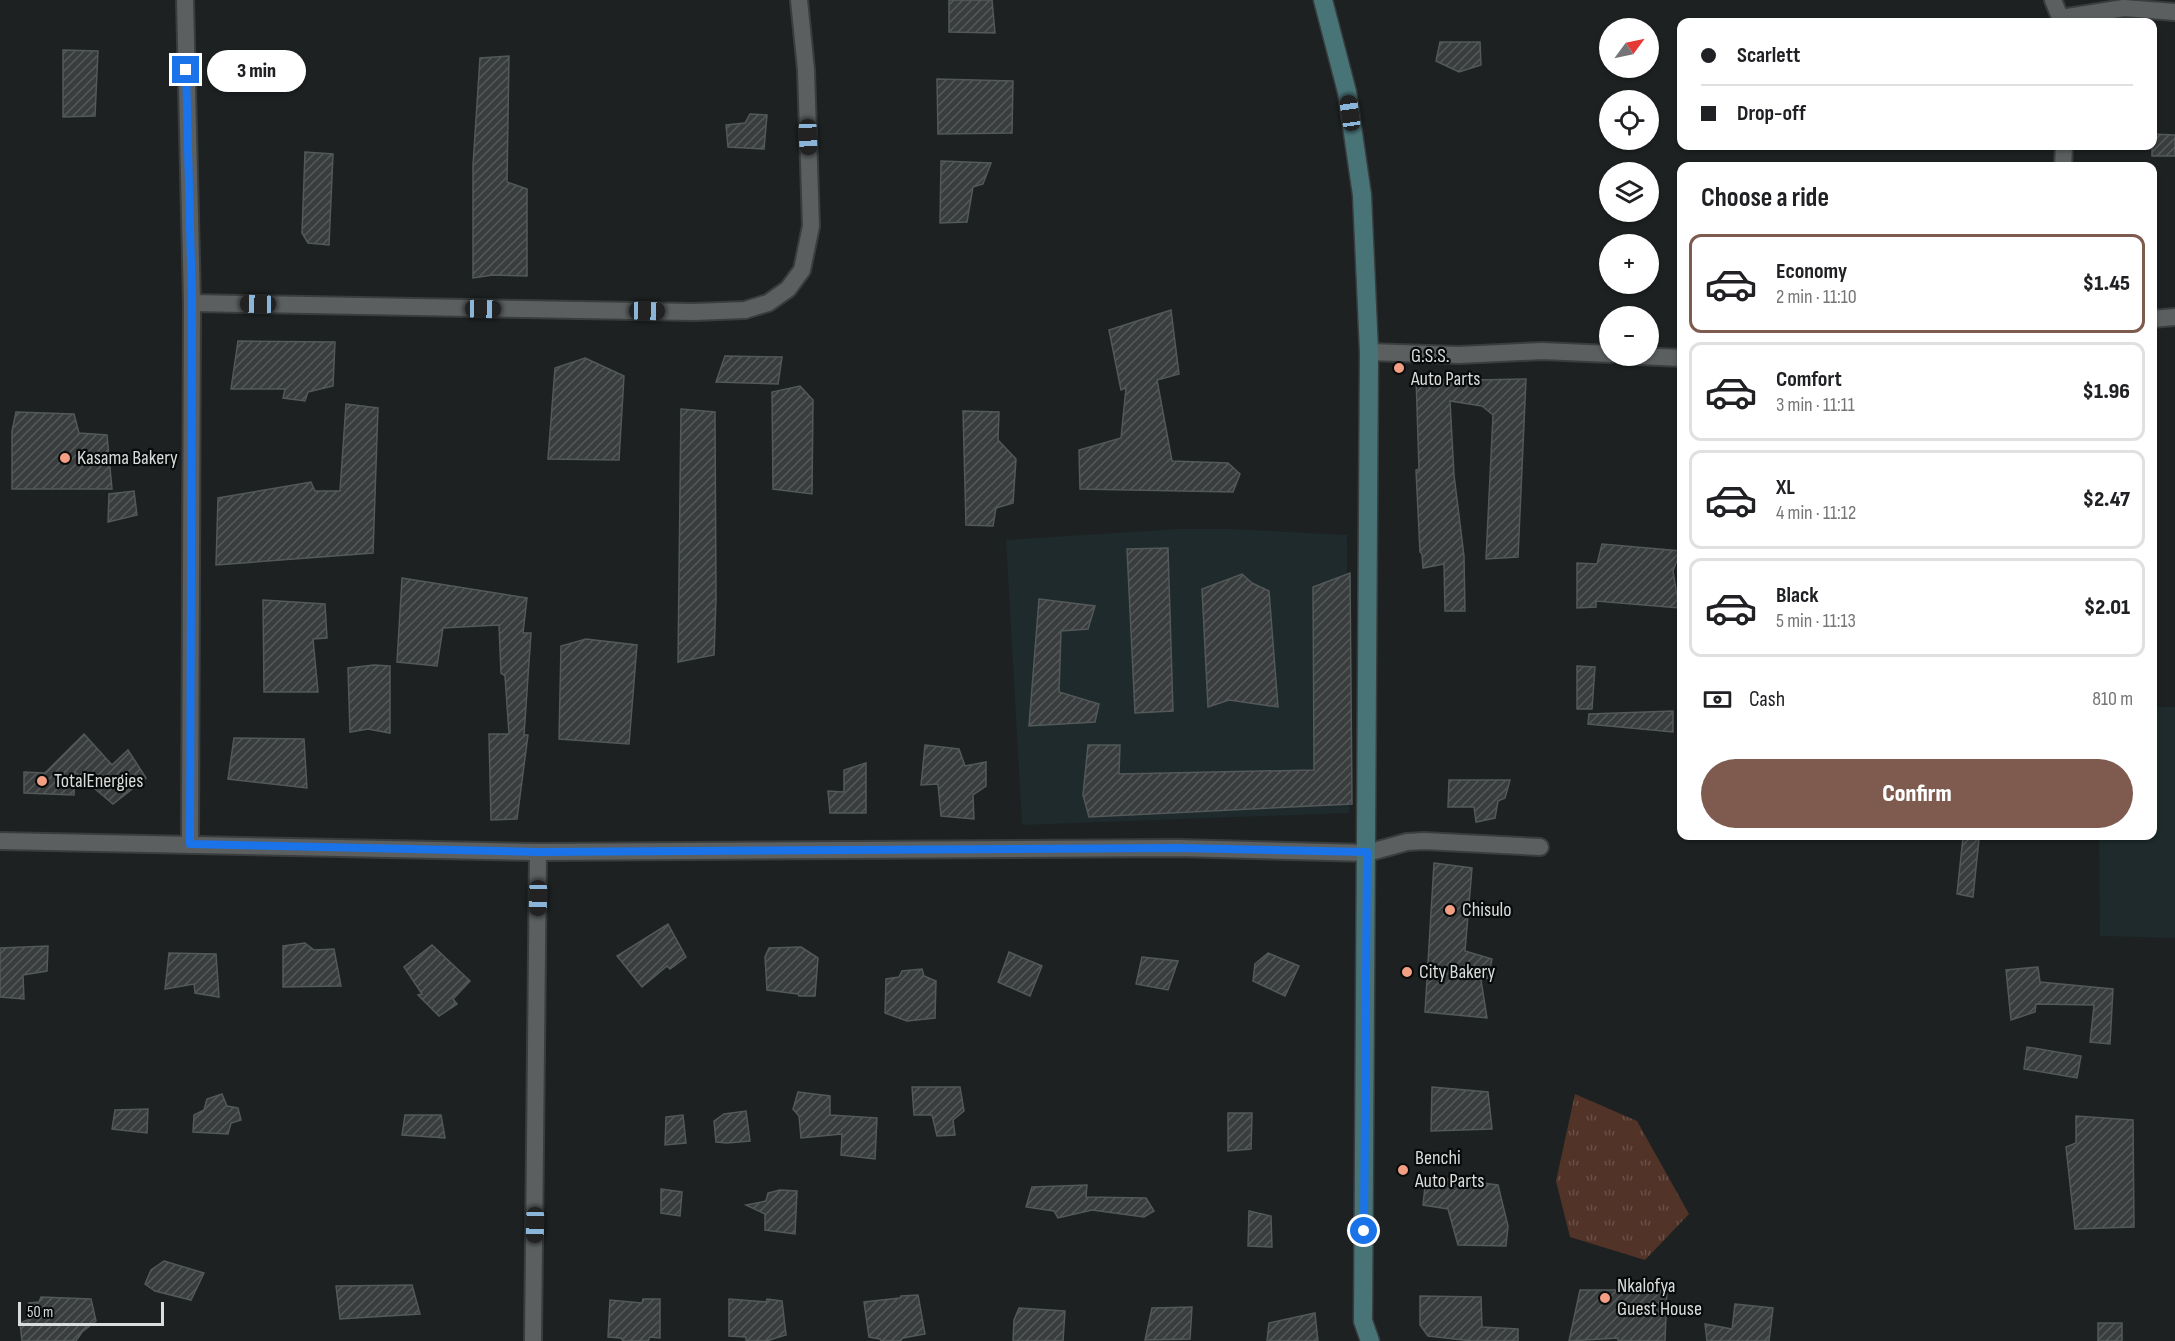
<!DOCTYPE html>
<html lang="en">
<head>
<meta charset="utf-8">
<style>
	:root { --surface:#fff; --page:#f2f2f2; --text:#202124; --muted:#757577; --line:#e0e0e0; --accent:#7f5a4f }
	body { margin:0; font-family:"Sofia Sans Condensed",sans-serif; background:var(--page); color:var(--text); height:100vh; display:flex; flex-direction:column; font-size:22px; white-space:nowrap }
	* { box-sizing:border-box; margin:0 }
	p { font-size:20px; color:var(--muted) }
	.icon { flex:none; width:33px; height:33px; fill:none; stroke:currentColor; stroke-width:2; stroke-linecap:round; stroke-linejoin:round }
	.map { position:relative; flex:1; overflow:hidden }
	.sheet { position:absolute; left:1677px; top:162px; width:480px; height:678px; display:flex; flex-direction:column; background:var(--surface); border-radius:12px; box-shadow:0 2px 4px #0004 }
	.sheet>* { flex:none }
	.hud { position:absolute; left:1677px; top:18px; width:480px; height:132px; border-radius:12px; box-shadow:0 2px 4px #0004; display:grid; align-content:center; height:132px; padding:0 24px; background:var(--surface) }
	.needle { width:39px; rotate:57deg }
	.fabs { position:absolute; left:1599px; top:18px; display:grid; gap:12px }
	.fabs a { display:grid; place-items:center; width:60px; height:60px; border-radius:50%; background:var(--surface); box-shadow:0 2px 4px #0004; font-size:30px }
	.scale { position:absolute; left:18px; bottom:15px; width:146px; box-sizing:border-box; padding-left:6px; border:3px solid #dadddd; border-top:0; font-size:16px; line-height:21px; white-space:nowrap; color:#dadddd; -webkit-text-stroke:4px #090b0b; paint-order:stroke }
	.end { position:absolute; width:27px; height:27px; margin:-14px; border:8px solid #1a73e8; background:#fff; box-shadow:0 0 0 3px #fff }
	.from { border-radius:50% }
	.bubble { position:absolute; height:42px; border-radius:21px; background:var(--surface); box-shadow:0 2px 4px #0004; font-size:20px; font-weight:800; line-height:42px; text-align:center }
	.car { position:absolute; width:18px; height:36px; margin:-18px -9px; border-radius:8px; box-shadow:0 0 4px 2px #0007; background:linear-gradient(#222 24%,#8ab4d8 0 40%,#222 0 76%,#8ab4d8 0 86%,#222 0) }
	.hud b { display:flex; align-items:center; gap:21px; height:57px; font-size:22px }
	.hud b+b { border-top:2px solid var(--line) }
	.hud i { width:15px; height:15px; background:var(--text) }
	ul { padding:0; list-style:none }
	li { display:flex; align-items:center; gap:18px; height:99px; margin:0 12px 9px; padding:0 12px; border:3px solid var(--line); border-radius:12px }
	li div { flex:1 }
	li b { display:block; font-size:22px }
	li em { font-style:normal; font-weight:800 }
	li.active { border-color:var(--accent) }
	li>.icon { width:54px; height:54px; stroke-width:1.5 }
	h2 { padding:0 24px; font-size:27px; line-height:72px }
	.pay { display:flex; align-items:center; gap:15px; height:66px; padding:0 24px; font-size:22px }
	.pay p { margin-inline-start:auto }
	.button { display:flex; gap:12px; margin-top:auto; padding:12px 24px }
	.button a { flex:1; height:69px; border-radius:36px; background:var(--accent); color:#fff; font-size:24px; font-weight:800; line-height:69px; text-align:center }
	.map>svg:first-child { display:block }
	.built { fill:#1e2a2b }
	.park { fill:url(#park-tufts) }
	.building { fill:url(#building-hatch); stroke:#535858; stroke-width:1.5 }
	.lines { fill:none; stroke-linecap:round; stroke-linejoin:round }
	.street-casing { stroke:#3a3d3d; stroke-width:20 }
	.secondary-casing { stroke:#3a3d3d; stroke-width:21 }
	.street { stroke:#5b5f60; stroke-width:16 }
	.secondary { stroke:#487478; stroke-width:18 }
	.route { stroke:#1a73e8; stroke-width:8 }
	.poi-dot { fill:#f39f83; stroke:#090b0b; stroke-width:2 }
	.labels { text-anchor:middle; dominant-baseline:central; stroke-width:4.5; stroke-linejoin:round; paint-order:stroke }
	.poi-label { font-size:20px; fill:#dadddd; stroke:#090b0b; text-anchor:start }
</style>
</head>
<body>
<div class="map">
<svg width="2175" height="1341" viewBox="0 0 2175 1341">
	<defs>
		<pattern id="park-tufts" width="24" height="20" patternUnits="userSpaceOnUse" patternTransform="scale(1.5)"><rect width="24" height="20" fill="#513328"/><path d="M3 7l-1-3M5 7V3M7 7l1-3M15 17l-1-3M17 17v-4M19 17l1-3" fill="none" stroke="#695047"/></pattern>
		<pattern id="building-hatch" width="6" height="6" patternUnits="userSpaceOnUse" patternTransform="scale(1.5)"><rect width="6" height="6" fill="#393d3e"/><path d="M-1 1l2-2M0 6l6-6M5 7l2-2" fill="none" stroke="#555959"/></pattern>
	</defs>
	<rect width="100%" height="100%" fill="#1d2122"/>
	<g class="built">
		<polygon points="1177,529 1231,529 1347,535 1349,813 1022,825 1006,540"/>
		<polygon points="2153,707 2175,707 2175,938 2100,936 2099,836 2152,836"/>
	</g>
	<polygon class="park" points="1575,1094 1637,1121 1689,1214 1645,1260 1570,1237 1556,1181"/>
	<g class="building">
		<polygon points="949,0 992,0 995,33 949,32"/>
		<polygon points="1440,42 1480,42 1481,65 1459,72 1436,61"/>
		<polygon points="63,50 98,51 95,116 63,117"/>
		<polygon points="509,56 507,182 527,189 527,276 493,275 473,278 473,165 480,58"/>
		<polygon points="937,79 1013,81 1012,133 938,134"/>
		<polygon points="750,114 767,115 764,149 728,147 726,125 745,123"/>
		<polygon points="2152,134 2175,135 2175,156 2152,156"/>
		<polygon points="305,152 333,154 329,245 308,243 302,233"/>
		<polygon points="941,161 991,163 983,184 973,187 967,222 940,223"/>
		<polygon points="1171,310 1179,374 1157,380 1172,461 1228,463 1240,474 1233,492 1080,489 1079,450 1121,438 1126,388 1121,390 1109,330"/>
		<polygon points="238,341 335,342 333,386 308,392 305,401 283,398 285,389 231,389"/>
		<polygon points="725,356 782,357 778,384 716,382"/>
		<polygon points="585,358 624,376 619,460 548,459 555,368"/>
		<polygon points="1416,377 1456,381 1457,378 1474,380 1526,379 1518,557 1486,559 1493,415 1482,406 1450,401 1454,475 1464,556 1465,611 1445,611 1444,564 1423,568 1422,554 1420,552 1416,470 1419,469"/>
		<polygon points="800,386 813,400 812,494 773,489 772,392"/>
		<polygon points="346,404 378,408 373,553 216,565 218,498 311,482 315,491 340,491"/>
		<polygon points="681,409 715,412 716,599 714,655 678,662"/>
		<polygon points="963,411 999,412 998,440 1016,459 1013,503 996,508 993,526 966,525"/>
		<polygon points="16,412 74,414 79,433 107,435 112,489 12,489 12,431"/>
		<polygon points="134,491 137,515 108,522 109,494"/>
		<polygon points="1602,544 1681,551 1673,571 1679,608 1596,601 1596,607 1577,608 1577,563 1597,564"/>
		<polygon points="1168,548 1173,711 1135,713 1127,549"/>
		<polygon points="1350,573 1352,804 1089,817 1083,795 1088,745 1120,745 1119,774 1314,770 1313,587"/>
		<polygon points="1242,574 1252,583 1269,591 1278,707 1229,700 1208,707 1202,589"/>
		<polygon points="402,578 527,598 523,633 531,633 524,735 528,735 517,819 491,820 489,734 509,734 505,676 501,673 499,625 443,628 437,666 397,662"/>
		<polygon points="1039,599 1095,606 1088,629 1061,631 1059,692 1099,704 1095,722 1029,726"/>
		<polygon points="263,600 325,604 327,638 313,639 318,692 264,692"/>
		<polygon points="586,639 637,645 629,744 559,739 561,646"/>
		<polygon points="374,665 390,666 390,733 368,729 350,732 348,668"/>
		<polygon points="1577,666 1595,667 1592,709 1577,709"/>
		<polygon points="1673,711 1673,732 1588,724 1589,714"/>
		<polygon points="84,734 112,765 128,750 146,778 113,804 75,772 74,795 24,793 24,772 45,773"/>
		<polygon points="234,738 304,739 307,788 228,779"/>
		<polygon points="925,745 959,749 965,766 986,762 986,786 973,795 974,819 941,816 938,784 921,785"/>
		<polygon points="866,763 866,813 830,813 828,791 844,792 844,770"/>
		<polygon points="1449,780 1510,780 1505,798 1498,801 1495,818 1476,822 1474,807 1448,807"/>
		<polygon points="1963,837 1979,839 1973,897 1957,894"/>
		<polygon points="1434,863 1472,868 1465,951 1492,959 1488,978 1481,980 1487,1018 1425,1012"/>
		<polygon points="668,924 686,957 670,969 667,966 642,987 617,956"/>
		<polygon points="305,943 314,950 334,949 341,986 283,987 283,946"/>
		<polygon points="432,945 470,981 453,999 457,1004 439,1016 418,995 422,994 404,967"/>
		<polygon points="48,946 47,971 23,975 24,999 0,997 0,948"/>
		<polygon points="801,947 818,958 815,996 799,996 798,994 767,990 765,957 769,948"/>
		<polygon points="1009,952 1042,966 1030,996 998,982"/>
		<polygon points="169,953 216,954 219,997 195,993 194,984 165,989"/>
		<polygon points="1268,953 1299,966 1285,996 1253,981 1255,964"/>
		<polygon points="1142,957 1178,961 1168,990 1136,984"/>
		<polygon points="2038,967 2040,982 2113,989 2110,1044 2090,1042 2094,1005 2036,1004 2035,1012 2011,1020 2006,970"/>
		<polygon points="922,969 924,976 936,981 935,1018 907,1021 885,1013 886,979 899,977 902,971"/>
		<polygon points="2027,1047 2081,1056 2077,1078 2024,1069"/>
		<polygon points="912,1087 960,1087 964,1111 953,1120 955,1135 937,1136 932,1115 914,1115"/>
		<polygon points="1432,1087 1488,1092 1492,1129 1431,1131"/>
		<polygon points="798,1092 830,1096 830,1115 877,1118 875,1159 841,1155 842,1134 801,1138 799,1116 793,1109"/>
		<polygon points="222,1094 227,1106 238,1108 241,1120 231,1123 228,1134 193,1132 194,1115 204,1110 207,1099"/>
		<polygon points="148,1109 147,1133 112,1129 115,1110"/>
		<polygon points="746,1111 750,1141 727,1143 716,1142 714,1121 724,1114"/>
		<polygon points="1228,1113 1252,1113 1251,1149 1228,1151"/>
		<polygon points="405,1115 441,1115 445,1138 402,1135"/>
		<polygon points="683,1115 686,1143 665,1145 666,1117"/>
		<polygon points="2076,1116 2133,1120 2134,1227 2075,1229 2066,1147 2076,1143"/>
		<polygon points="1426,1176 1498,1185 1508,1226 1506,1246 1458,1245 1448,1209 1423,1205"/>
		<polygon points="1087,1185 1086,1197 1146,1198 1154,1211 1144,1217 1092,1210 1058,1218 1054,1211 1026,1207 1032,1187"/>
		<polygon points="661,1189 682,1192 680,1216 661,1213"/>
		<polygon points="780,1190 797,1191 795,1234 765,1230 765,1214 746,1205 766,1201 768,1193"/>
		<polygon points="1249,1211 1271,1216 1272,1247 1248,1246"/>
		<polygon points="164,1261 204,1273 191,1300 155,1291 145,1284 151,1270"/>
		<polygon points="412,1285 420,1314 340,1319 336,1286"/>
		<polygon points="1580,1290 1667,1290 1665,1341 1618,1341 1618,1338 1569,1341"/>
		<polygon points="918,1295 925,1334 903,1338 900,1341 881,1341 880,1339 869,1337 864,1302 900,1298 901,1296"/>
		<polygon points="1420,1296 1481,1297 1482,1327 1518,1329 1518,1341 1472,1341 1428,1336 1420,1325"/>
		<polygon points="41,1297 91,1299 96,1321 82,1332 76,1341 22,1341 20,1323 30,1319 29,1303 39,1302"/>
		<polygon points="643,1299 660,1299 660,1338 650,1337 648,1341 623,1341 621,1338 608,1337 610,1300 642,1303"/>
		<polygon points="729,1299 766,1302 767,1299 782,1301 786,1335 766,1341 746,1341 746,1337 729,1336"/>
		<polygon points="1735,1304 1773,1308 1769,1341 1707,1341 1705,1324 1732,1329"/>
		<polygon points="1192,1307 1190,1339 1145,1340 1152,1308"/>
		<polygon points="1019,1308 1065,1311 1063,1341 1013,1341 1014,1320"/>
		<polygon points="1315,1313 1318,1341 1267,1341 1269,1323"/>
		<rect x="2098" y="1323" width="24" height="18"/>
	</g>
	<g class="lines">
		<g class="street-casing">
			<g id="street">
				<polyline points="185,0 192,303 190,845"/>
				<polyline points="2053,0 2062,22"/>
				<polyline points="2061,18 2124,8 2175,12"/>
				<polyline points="2063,166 2064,146"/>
				<polyline points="192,303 694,312 745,310 768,303 788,289 802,270 811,226 806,70 799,0"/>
				<polyline points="2152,319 2175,317"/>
				<polyline points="1369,352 1459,355 1542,351 1610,354"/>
				<polyline points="1639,356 1682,358"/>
				<polyline points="0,841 538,852 1178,848 1367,853 1407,842 1424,841 1540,847"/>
				<polyline points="533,1341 538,852"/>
			</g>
		</g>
		<g class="secondary-casing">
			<polyline id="secondary" points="1323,0 1347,92 1362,195 1369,352 1363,1321 1370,1341"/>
		</g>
		<use href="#street" class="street"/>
		<use href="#secondary" class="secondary"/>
	</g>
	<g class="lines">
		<polyline class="route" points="186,70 192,303 190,844 538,852 1178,848 1367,852 1364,1231"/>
	</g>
	<g class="poi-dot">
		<circle cx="1399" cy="368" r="6"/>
		<circle cx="65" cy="458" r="6"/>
		<circle cx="42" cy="781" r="6"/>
		<circle cx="1450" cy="910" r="6"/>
		<circle cx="1407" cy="972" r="6"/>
		<circle cx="1403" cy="1170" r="6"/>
		<circle cx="1605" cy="1298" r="6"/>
	</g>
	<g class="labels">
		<g class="poi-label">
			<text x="1411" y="356">G.S.S.<tspan x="1411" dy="23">Auto Parts</tspan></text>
			<text x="77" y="458">Kasama Bakery</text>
			<text x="54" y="781">TotalEnergies</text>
			<text x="1462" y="910">Chisulo</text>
			<text x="1419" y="972">City Bakery</text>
			<text x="1415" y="1158">Benchi<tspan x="1415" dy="23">Auto Parts</tspan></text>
			<text x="1617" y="1286">Nkalofya<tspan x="1617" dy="23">Guest House</tspan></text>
		</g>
	</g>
</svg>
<div class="fabs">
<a><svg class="needle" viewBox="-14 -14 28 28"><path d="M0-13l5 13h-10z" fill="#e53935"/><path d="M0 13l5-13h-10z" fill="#757577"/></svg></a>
<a><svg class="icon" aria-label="locate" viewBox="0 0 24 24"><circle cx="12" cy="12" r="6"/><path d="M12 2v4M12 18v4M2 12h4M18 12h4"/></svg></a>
<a><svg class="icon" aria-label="layers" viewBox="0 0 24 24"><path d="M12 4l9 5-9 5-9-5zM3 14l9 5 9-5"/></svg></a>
<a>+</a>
<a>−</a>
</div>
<div class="scale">50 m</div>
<i class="end from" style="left:1364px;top:1231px"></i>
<i class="end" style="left:186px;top:70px"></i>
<div class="bubble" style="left:207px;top:50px;width:99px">3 min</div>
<i class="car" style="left:1350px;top:113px;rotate:352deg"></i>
<i class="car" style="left:808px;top:137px;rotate:178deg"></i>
<i class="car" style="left:258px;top:304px;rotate:271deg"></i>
<i class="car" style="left:483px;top:309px;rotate:91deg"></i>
<i class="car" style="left:647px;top:311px;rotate:91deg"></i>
<i class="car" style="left:538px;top:898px;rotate:181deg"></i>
<i class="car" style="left:535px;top:1225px;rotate:181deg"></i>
<div class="hud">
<b><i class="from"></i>Scarlett</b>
<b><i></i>Drop-off</b>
</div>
<section class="sheet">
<h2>Choose a ride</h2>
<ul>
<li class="active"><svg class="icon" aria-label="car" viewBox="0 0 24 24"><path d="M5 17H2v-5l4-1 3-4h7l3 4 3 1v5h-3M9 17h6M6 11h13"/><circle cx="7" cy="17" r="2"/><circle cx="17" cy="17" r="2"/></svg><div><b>Economy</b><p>2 min · 11:10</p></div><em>$1.45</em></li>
<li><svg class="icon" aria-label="car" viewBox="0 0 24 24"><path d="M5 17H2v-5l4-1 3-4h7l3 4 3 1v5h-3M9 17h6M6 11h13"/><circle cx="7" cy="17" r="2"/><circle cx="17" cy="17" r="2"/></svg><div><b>Comfort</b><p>3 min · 11:11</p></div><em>$1.96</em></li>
<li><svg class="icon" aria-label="car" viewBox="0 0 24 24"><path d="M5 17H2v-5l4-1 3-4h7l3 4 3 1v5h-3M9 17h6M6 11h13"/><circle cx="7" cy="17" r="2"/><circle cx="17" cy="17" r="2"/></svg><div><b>XL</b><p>4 min · 11:12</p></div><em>$2.47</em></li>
<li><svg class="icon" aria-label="car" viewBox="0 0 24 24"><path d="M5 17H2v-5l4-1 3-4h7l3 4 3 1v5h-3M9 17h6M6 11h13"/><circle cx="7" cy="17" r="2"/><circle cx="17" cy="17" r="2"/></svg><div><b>Black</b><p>5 min · 11:13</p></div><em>$2.01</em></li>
</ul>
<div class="pay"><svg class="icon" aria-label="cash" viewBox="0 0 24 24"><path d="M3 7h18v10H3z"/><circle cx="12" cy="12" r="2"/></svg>Cash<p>810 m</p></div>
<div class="button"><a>Confirm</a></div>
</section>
</div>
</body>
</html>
